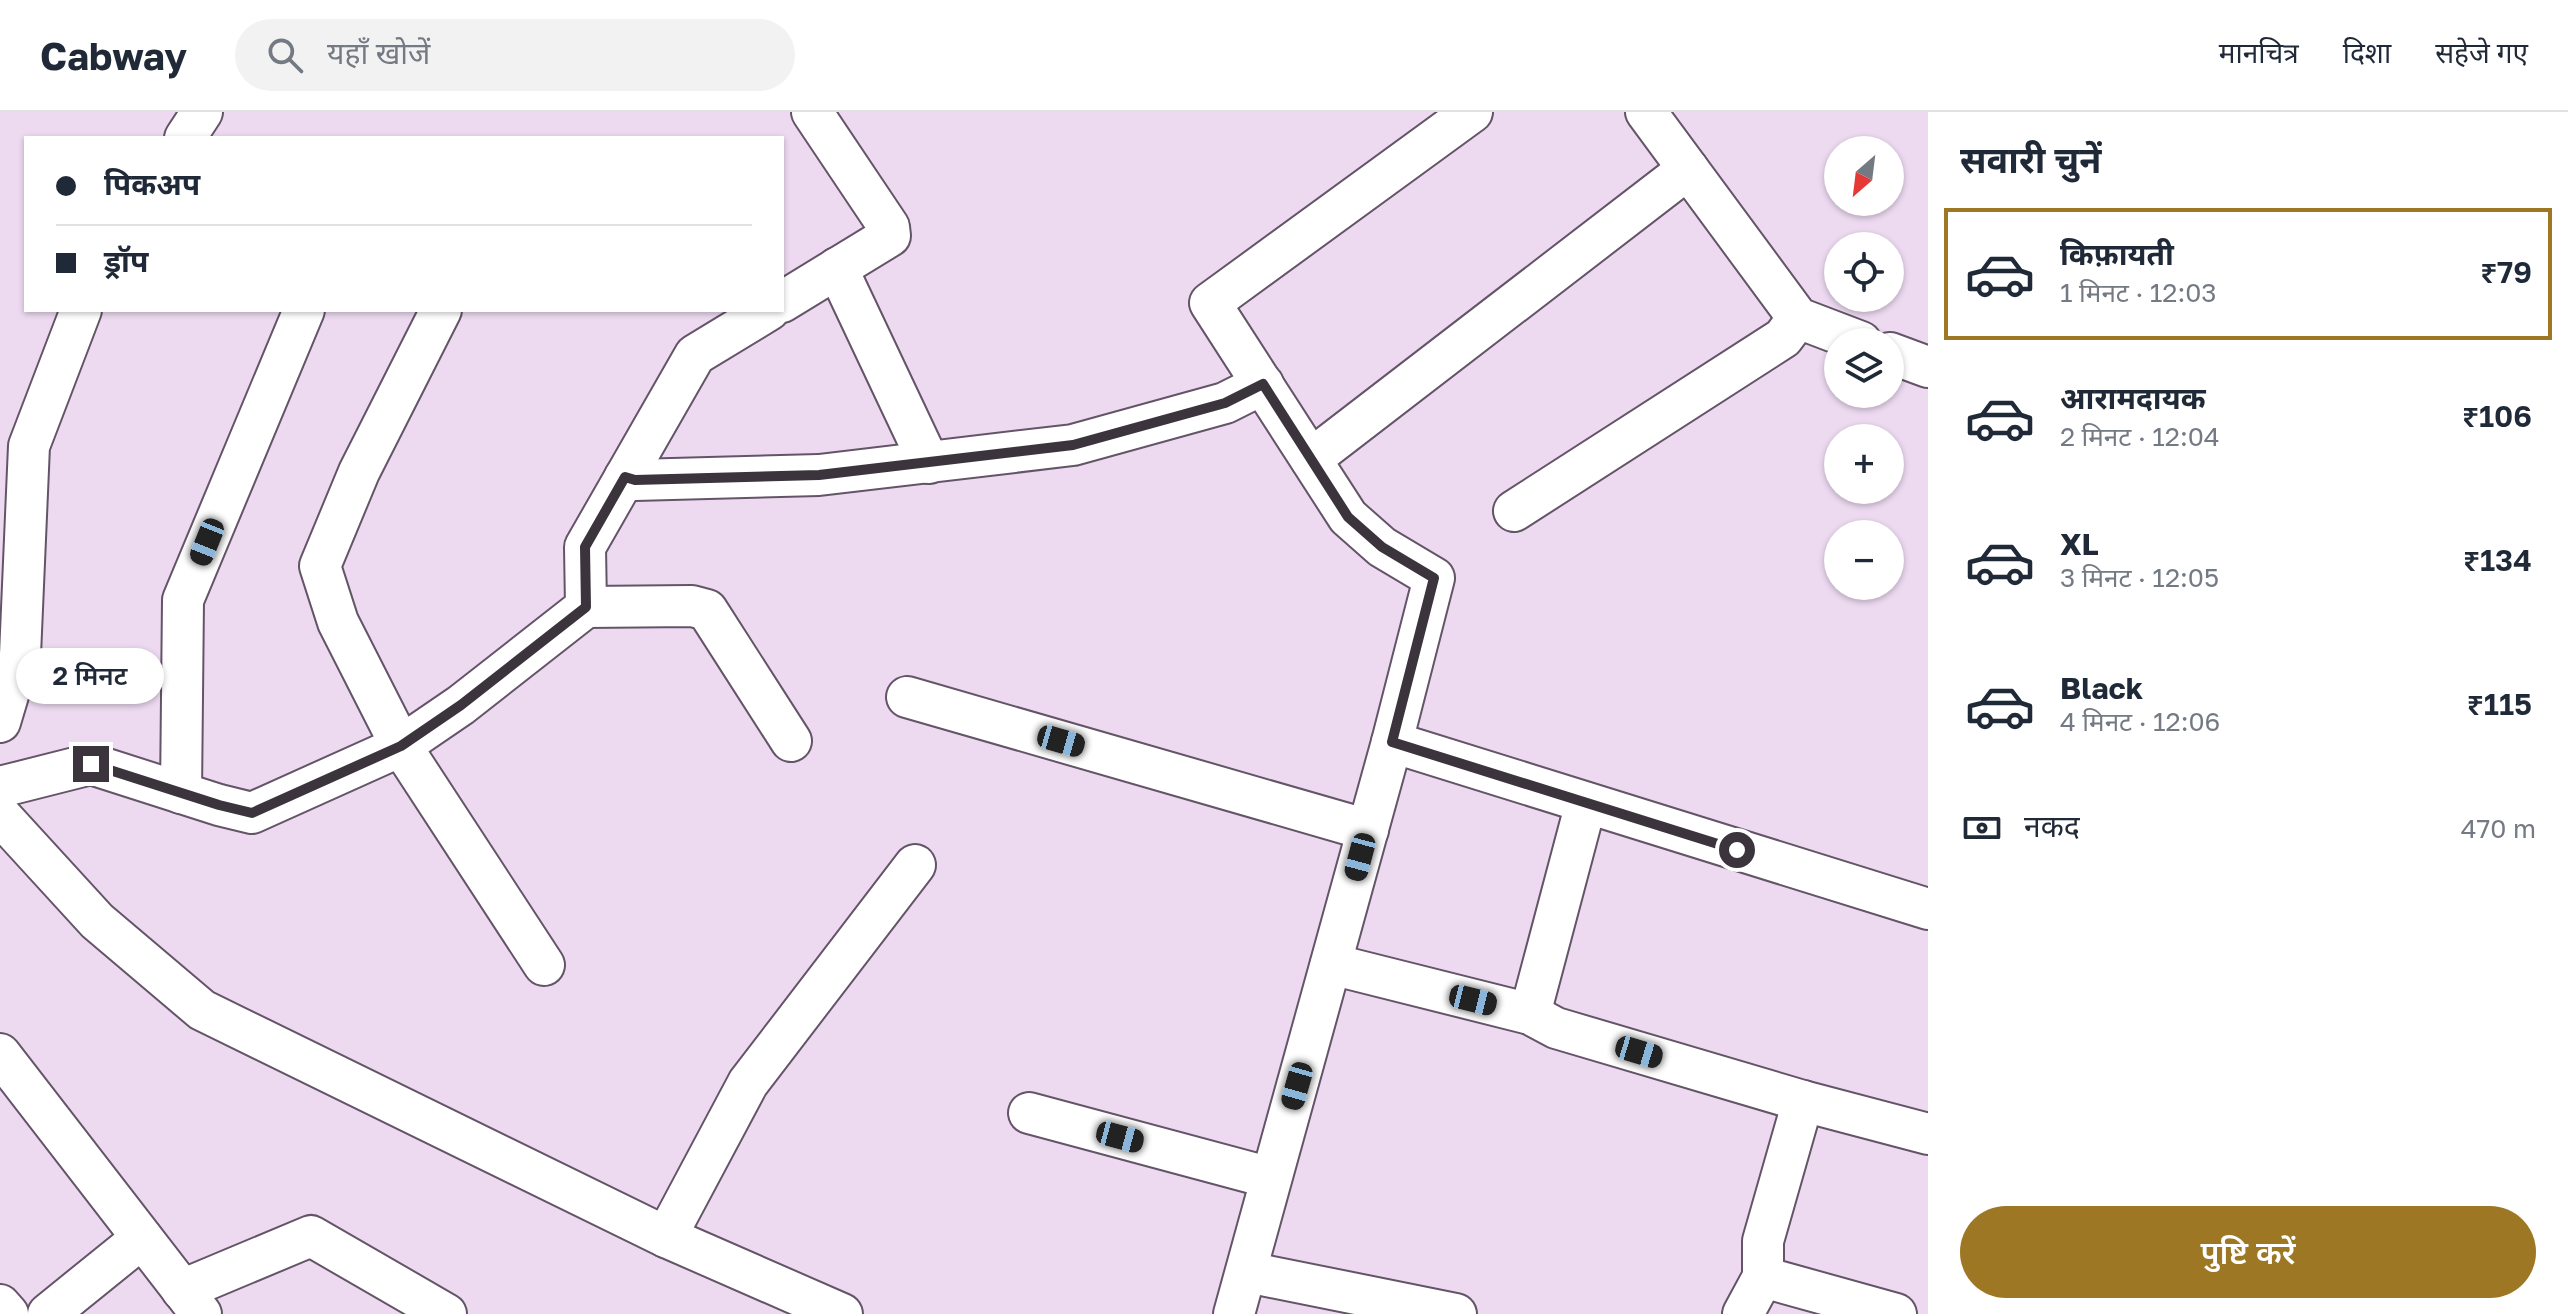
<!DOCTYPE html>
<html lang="hi">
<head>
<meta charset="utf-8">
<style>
	:root { --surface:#fff; --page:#f2f2f3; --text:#1f2937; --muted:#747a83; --line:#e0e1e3; --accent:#9e7724 }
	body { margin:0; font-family:"Golos Text","Noto Sans Devanagari",sans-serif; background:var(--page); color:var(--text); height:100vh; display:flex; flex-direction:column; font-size:30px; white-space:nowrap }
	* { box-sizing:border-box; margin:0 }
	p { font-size:26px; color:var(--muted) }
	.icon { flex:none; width:44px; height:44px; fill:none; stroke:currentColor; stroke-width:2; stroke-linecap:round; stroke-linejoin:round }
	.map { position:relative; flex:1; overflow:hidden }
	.panel { display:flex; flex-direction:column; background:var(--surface); width:640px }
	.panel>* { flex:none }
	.guide { position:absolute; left:24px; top:24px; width:760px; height:176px; border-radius:0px; box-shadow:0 2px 6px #0004; display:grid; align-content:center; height:176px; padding:0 32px; background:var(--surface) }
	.needle { width:52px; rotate:208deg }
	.buttons { position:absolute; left:1824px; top:24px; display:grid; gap:16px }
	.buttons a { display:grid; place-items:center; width:80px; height:80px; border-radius:50%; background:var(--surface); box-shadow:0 2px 6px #0004; font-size:40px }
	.end { position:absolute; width:36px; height:36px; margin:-18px; border:10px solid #3b343d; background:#fff; box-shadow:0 0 0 4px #fff }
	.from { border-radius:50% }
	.bubble { position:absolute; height:56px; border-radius:28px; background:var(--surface); box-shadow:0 2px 6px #0004; font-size:26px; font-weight:600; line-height:56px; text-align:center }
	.car { position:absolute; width:24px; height:48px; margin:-24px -12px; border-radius:10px; box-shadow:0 0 6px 2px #0007; background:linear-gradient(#222 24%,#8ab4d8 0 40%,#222 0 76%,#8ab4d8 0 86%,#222 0) }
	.guide b { display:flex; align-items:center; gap:28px; height:76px; font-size:30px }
	.guide b+b { border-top:2px solid var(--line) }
	.guide i { width:20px; height:20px; background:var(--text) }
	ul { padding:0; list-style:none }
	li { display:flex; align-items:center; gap:24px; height:132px; margin:0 16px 12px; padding:0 16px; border:4px solid transparent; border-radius:0px }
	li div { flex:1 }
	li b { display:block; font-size:30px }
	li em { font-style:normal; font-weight:600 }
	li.active { border-color:var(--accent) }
	li>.icon { width:72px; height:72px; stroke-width:1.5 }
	h2 { padding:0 32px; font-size:36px; line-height:96px }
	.pay { display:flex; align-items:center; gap:20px; height:88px; padding:0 32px; font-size:30px }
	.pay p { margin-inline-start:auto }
	.button { display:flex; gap:16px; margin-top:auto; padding:16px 32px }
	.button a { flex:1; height:92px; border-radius:48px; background:var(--accent); color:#fff; font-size:32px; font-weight:600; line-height:92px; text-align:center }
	header { display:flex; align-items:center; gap:48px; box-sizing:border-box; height:112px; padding:0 40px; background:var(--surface); border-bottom:2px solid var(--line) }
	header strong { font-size:38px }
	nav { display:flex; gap:44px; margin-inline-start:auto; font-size:28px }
	.search { width:560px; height:72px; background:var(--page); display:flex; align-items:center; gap:20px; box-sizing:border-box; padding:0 28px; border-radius:44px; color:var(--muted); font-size:30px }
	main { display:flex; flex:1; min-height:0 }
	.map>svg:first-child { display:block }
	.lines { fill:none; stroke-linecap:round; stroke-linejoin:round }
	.minor-casing { stroke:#645467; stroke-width:44 }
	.minor { stroke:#fff; stroke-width:40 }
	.route { stroke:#3b343d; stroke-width:10 }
</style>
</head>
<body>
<header>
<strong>Cabway</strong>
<div class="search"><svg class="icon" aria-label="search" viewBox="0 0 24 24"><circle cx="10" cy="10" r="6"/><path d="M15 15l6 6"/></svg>यहाँ खोजें</div>
<nav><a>मानचित्र</a><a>दिशा</a><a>सहेजे गए</a></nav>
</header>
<main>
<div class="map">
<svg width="1928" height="1202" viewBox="0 0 1928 1202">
	<rect width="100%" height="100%" fill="#eddaf1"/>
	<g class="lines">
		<g class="minor-casing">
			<g id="minor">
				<polyline points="1646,0 1798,206 1861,230"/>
				<polyline points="185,26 202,0"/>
				<polyline points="837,156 929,351"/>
				<polyline points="782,190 890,124 889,115 812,0"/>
				<polyline points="441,198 359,360 320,454 338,510 401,634 544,853"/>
				<polyline points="1890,241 1928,255"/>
				<polyline points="1311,347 1688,57"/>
				<polyline points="625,365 635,368 819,363 1073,333 1225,291 1263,272"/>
				<polyline points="1514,399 1783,226 1798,206"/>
				<polyline points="586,495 692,494 707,498 791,629"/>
				<polyline points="907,585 1368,718"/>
				<polyline points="0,610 20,543 29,334 81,198"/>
				<polyline points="1392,630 1928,797"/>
				<polyline points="0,675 91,652 219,693 252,701 401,634 461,593 586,495 585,435 695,243 769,198"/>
				<polyline points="181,681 183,488 304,198"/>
				<polyline points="0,703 97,809 202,898 666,1125 842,1202"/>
				<polyline points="1331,852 1530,902 1556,916 1803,989 1928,1022"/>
				<polyline points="1530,902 1586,691"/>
				<polyline points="0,942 201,1202"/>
				<polyline points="1029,1001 1271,1066"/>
				<polyline points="666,1125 748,971 915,753"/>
				<polyline points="1247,1160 1456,1202"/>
				<polyline points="1763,1165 1896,1202"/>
				<polyline points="182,1178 311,1124 446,1202"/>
				<polyline points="0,1193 8,1202"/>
				<polyline points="48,1202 142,1126"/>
				<polyline points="1234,1202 1392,630 1434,466 1382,435 1348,405 1210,191 1472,0"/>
				<polyline points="1743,1202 1763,1165 1763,1129 1803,989"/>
			</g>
		</g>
		<use href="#minor" class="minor"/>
	</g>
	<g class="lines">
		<polyline class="route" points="91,652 219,693 252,701 401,634 461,593 586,495 585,435 625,365 635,368 819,363 1073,333 1225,291 1263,272 1348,405 1382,435 1434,466 1392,630 1737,738"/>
	</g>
</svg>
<div class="buttons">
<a><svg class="needle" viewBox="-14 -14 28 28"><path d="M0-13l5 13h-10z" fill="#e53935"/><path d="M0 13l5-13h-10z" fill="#747a83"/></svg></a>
<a><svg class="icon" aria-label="locate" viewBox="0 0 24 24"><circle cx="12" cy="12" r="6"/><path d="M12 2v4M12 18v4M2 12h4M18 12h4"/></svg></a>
<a><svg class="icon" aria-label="layers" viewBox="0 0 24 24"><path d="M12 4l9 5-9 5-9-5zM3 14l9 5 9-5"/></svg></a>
<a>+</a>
<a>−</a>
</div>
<i class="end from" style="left:1737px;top:738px"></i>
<i class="end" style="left:91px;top:652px"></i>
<div class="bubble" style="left:16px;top:536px;width:148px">2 मिनट</div>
<i class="car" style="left:207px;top:430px;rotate:202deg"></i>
<i class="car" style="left:1061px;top:629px;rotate:106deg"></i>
<i class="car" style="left:1360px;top:745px;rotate:195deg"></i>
<i class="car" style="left:1473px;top:888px;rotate:104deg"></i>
<i class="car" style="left:1639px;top:940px;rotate:107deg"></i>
<i class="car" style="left:1297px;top:974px;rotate:196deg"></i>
<i class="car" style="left:1120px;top:1025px;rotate:105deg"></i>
<div class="guide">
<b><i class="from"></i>पिकअप</b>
<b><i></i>ड्रॉप</b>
</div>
</div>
<section class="panel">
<h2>सवारी चुनें</h2>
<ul>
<li class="active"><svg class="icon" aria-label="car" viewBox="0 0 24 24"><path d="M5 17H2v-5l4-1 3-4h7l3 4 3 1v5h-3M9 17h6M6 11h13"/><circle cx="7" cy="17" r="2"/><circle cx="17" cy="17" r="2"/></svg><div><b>किफ़ायती</b><p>1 मिनट · 12:03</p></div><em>₹79</em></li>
<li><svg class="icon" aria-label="car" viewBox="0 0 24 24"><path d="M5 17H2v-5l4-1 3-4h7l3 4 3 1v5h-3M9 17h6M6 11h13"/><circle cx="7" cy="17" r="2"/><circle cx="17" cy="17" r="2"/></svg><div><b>आरामदायक</b><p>2 मिनट · 12:04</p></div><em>₹106</em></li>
<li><svg class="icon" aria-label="car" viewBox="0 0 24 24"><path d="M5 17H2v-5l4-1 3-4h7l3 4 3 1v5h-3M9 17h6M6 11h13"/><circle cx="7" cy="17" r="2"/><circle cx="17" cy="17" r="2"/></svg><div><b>XL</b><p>3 मिनट · 12:05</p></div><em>₹134</em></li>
<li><svg class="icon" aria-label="car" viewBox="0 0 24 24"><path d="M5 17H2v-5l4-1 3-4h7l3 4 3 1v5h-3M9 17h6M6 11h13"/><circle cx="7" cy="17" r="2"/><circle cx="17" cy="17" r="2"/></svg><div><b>Black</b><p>4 मिनट · 12:06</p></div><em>₹115</em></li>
</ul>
<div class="pay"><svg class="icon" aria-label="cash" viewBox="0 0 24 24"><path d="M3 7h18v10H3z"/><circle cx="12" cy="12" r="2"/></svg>नकद<p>470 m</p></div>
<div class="button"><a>पुष्टि करें</a></div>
</section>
</main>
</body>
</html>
